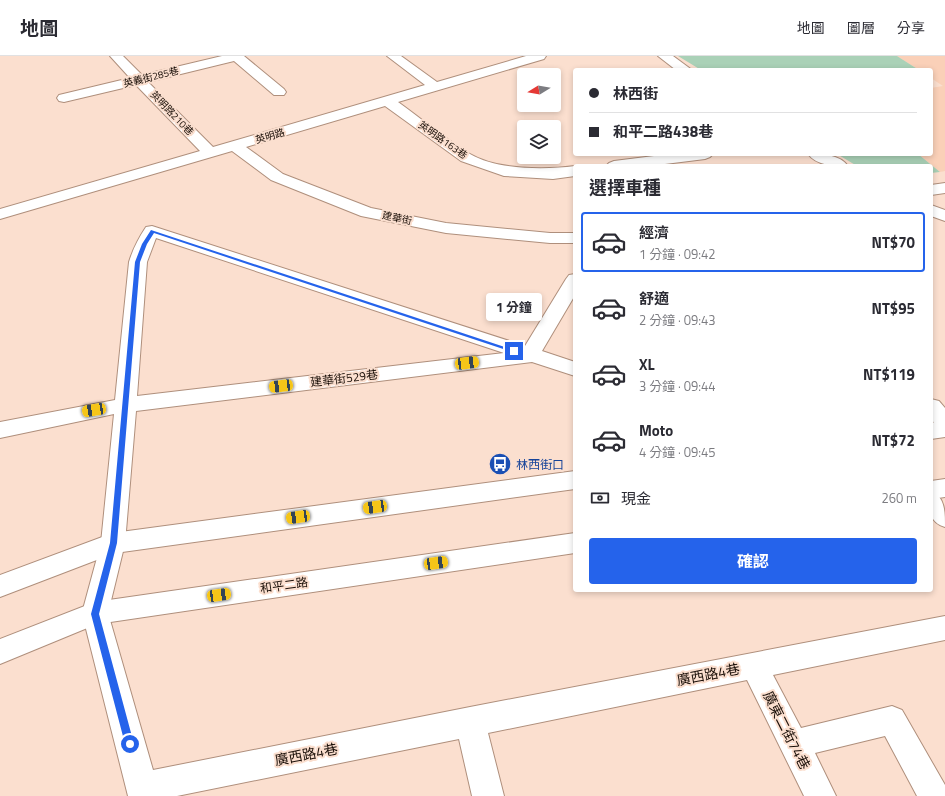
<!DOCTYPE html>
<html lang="zh-TW">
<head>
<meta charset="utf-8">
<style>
	:root { --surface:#fff; --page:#f2f2f3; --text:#2b2b33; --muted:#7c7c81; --line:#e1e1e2; --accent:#2563eb }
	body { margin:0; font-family:"Titillium Web","Noto Sans TC",sans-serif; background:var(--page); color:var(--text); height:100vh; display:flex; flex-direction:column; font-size:15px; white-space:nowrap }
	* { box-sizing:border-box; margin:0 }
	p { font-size:13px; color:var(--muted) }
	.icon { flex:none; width:22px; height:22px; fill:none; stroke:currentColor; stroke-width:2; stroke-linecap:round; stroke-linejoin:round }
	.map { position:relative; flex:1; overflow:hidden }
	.drawer { position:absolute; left:573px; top:108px; width:360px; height:428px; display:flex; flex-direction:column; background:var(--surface); border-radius:4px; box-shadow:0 2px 6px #0003 }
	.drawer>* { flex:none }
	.hud { position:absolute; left:573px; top:12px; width:360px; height:88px; border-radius:4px; box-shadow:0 2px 6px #0003; display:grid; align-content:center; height:88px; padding:0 16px; background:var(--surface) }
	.needle { width:26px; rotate:259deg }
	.fabs { position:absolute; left:517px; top:12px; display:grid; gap:8px }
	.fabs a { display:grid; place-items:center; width:44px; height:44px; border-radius:4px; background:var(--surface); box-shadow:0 2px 6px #0003; font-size:20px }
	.end { position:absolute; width:18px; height:18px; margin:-9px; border:5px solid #2563eb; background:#fff; box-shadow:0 0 0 2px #fff }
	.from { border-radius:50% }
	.bubble { position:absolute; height:28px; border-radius:4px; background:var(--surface); box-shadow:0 2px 6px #0003; font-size:13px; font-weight:700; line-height:28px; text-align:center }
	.car { position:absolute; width:12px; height:24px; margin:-12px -6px; border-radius:5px; box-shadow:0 0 3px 1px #0007; background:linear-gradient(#f5c518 24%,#345 0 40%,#f5c518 0 76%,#345 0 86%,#f5c518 0) }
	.hud b { display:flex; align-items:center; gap:14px; height:38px; font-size:15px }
	.hud b+b { border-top:1px solid var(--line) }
	.hud i { width:10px; height:10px; background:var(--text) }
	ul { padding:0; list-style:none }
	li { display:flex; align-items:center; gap:12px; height:60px; margin:0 8px 6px; padding:0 8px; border:2px solid transparent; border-radius:4px }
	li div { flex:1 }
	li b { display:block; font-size:15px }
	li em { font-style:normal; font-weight:700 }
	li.current { border-color:var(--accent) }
	li>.icon { width:36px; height:36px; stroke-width:1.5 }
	h2 { padding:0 16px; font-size:18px; line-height:48px }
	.pay { display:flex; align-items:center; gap:10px; height:44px; padding:0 16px; font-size:15px }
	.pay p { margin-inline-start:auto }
	.action { display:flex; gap:8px; margin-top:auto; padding:8px 16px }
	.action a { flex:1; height:46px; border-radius:4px; background:var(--accent); color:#fff; font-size:16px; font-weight:700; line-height:46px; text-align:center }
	header { display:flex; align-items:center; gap:24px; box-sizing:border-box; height:56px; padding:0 20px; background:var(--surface); border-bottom:1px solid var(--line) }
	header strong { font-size:19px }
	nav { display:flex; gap:22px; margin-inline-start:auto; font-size:14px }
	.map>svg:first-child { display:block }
	.built { fill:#fad0b8 }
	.green { fill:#aad1b7 }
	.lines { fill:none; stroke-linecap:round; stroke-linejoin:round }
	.street-casing { stroke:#af8f7c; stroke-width:2 }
	.secondary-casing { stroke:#af8f7c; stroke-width:2 }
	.street { fill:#fff; fill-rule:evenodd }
	.secondary { fill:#fff; fill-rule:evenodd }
	.route { fill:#2563eb }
	.labels { text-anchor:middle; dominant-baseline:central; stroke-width:4; stroke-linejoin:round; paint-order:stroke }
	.far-street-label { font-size:10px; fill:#1a0f08; stroke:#fbdfcf }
	.street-label { font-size:12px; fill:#1a0f08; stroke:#fbdfcf }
	.transit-label { font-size:12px; fill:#164399; stroke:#fbdfcf; text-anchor:start }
	.near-street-label { font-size:14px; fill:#1a0f08; stroke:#fbdfcf }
</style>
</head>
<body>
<header>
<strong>地圖</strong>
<nav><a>地圖</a><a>圖層</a><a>分享</a></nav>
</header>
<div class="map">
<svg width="945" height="740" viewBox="0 0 945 740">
	<rect width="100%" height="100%" fill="#fbdfcf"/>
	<polygon class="built" points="897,0 945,0 945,115 940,116 918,98 931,98 931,32 943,30 931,22 931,14 919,14"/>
	<g class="green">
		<polygon points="678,0 897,0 919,14 701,14"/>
		<polygon points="837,98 918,98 940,116 931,117 931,110 857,110"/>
	</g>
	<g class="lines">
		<g class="street-casing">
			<g id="street">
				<path d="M 110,0 L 123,0 L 142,19 L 222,0 L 244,0 L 284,33 L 286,36 L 284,39 L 274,39 L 234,5 L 148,26 L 213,91 L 425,29 L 387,0 L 401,0 L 437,26 L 526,0 L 546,0 L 544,3 L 398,46 C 422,63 445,83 470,98 C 497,114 545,114 575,110 L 575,120 L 553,123 L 504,120 L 461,105 L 385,50 L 246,91 L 283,118 L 371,152 L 446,167 L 550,177 L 575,177 L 575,187 L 550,187 L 446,177 L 361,160 L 271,124 L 232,95 L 0,163 L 0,153 L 200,95 L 136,29 L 64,46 L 59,45 L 57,42 L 59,39 L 130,22 Z"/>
				<polygon points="658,0 673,0 692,14 676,14"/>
				<polygon points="670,98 713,98 710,101 705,103 649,110 606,110 609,107 614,105"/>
				<path d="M 808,98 C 822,98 839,98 848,110 C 834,110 817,110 808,98 Z"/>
				<polygon points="945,127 945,137 931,139 931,129"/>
				<polygon points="931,149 945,154 945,165 931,160"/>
				<path d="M 152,170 L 525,290 L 566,223 L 569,219 L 575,218 L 575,239 L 542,295 L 575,306 L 575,320 L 532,306 L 136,355 L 125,487 L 108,557 L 153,714 L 470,651 L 945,560 L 945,584 L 773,619 L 801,672 L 892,650 L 902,654 L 945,729 L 945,740 L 917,740 L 885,680 L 815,697 L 836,740 L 804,740 L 747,624 L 488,677 L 504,740 L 472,740 L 459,683 L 177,740 L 128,740 L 82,557 L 101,487 L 114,358 L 0,382 L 0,366 L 115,344 L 129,206 C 133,193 138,183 146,171 ZM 156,182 L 504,297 L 137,340 L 147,206 Z"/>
				<path d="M 931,343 L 939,345 L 945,352 L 945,375 C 929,370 931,357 931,343 Z"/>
				<path d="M 931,435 C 945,441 945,455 945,471 C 926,465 931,452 931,435 Z"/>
			</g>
		</g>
		<g class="secondary-casing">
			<g id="secondary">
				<polygon points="945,365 945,381 931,383 931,367"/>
				<polygon points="575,415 575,433 115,497 0,541 0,519 113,477"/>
				<polygon points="945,423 945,441 931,443 931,425"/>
				<polygon points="575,477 575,497 97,568 0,608 0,583 95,546"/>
			</g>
		</g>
		<use href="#street" class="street"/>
		<use href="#secondary" class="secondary"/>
	</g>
	<polygon class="route" points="151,174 517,295 512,296 154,177 147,188 140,206 117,487 99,558 134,688 130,692 125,688 91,558 110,487 135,206 142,188"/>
	<defs>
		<g id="bus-disc" transform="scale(1.15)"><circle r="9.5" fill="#1a4fb4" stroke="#fbdfcf"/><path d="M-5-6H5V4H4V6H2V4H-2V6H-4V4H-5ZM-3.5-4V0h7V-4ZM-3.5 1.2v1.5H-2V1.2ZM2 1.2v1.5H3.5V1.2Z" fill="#fff"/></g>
	</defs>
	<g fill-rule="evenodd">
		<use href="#bus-disc" x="500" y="408"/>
	</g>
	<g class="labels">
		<g class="far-street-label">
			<text transform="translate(151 21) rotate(-14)">英義街285巷</text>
			<text transform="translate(172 57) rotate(46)">英明路210巷</text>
			<text transform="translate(270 80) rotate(-16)">英明路</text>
			<text transform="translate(443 84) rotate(35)">英明路163巷</text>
			<text transform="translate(397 162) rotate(12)">建華街</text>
		</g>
		<g class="street-label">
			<text transform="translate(344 322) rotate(-7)">建華街529巷</text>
			<text transform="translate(284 529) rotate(-8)">和平二路</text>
		</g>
		<g class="transit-label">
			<text x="516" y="408">林西街口</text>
		</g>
		<g class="near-street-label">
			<text transform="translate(708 618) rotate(-11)">廣西路4巷</text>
			<text transform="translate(787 674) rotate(63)">廣東二街74巷</text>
			<text transform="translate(306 698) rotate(-11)">廣西路4巷</text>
		</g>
	</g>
</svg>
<div class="fabs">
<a><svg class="needle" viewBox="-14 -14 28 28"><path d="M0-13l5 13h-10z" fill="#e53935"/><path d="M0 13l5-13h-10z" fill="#7c7c81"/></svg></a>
<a><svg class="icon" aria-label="layers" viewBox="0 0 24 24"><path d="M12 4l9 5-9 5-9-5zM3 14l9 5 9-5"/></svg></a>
</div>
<i class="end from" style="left:130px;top:688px"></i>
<i class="end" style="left:514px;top:295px"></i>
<div class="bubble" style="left:486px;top:237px;width:56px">1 分鐘</div>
<i class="car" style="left:467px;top:307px;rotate:83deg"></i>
<i class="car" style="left:281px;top:330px;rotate:263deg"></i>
<i class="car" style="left:94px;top:354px;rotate:261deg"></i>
<i class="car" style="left:375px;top:451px;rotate:262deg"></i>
<i class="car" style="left:298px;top:461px;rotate:262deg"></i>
<i class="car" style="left:436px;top:507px;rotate:82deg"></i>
<i class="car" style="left:219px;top:539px;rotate:82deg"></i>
<div class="hud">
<b><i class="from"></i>林西街</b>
<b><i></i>和平二路438巷</b>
</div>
<section class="drawer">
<h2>選擇車種</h2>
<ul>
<li class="current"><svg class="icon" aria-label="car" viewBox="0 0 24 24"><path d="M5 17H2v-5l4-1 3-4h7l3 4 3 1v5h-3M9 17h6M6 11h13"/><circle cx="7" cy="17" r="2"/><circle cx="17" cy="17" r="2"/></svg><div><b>經濟</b><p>1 分鐘 · 09:42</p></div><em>NT$70</em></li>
<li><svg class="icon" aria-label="car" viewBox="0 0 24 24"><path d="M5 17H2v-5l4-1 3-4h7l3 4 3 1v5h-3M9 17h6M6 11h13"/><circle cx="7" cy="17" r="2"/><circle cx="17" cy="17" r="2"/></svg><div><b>舒適</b><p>2 分鐘 · 09:43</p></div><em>NT$95</em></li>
<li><svg class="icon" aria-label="car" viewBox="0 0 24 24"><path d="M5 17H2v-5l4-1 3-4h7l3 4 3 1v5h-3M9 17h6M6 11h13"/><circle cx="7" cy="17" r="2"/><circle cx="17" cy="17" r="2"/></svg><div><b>XL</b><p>3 分鐘 · 09:44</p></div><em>NT$119</em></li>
<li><svg class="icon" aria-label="car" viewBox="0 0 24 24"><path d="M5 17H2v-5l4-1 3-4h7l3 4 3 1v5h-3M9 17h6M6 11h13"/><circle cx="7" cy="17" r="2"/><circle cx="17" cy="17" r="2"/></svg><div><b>Moto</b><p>4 分鐘 · 09:45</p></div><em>NT$72</em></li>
</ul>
<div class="pay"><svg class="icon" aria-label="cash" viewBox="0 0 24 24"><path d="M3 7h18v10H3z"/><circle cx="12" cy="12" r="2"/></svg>現金<p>260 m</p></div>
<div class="action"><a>確認</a></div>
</section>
</div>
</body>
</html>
